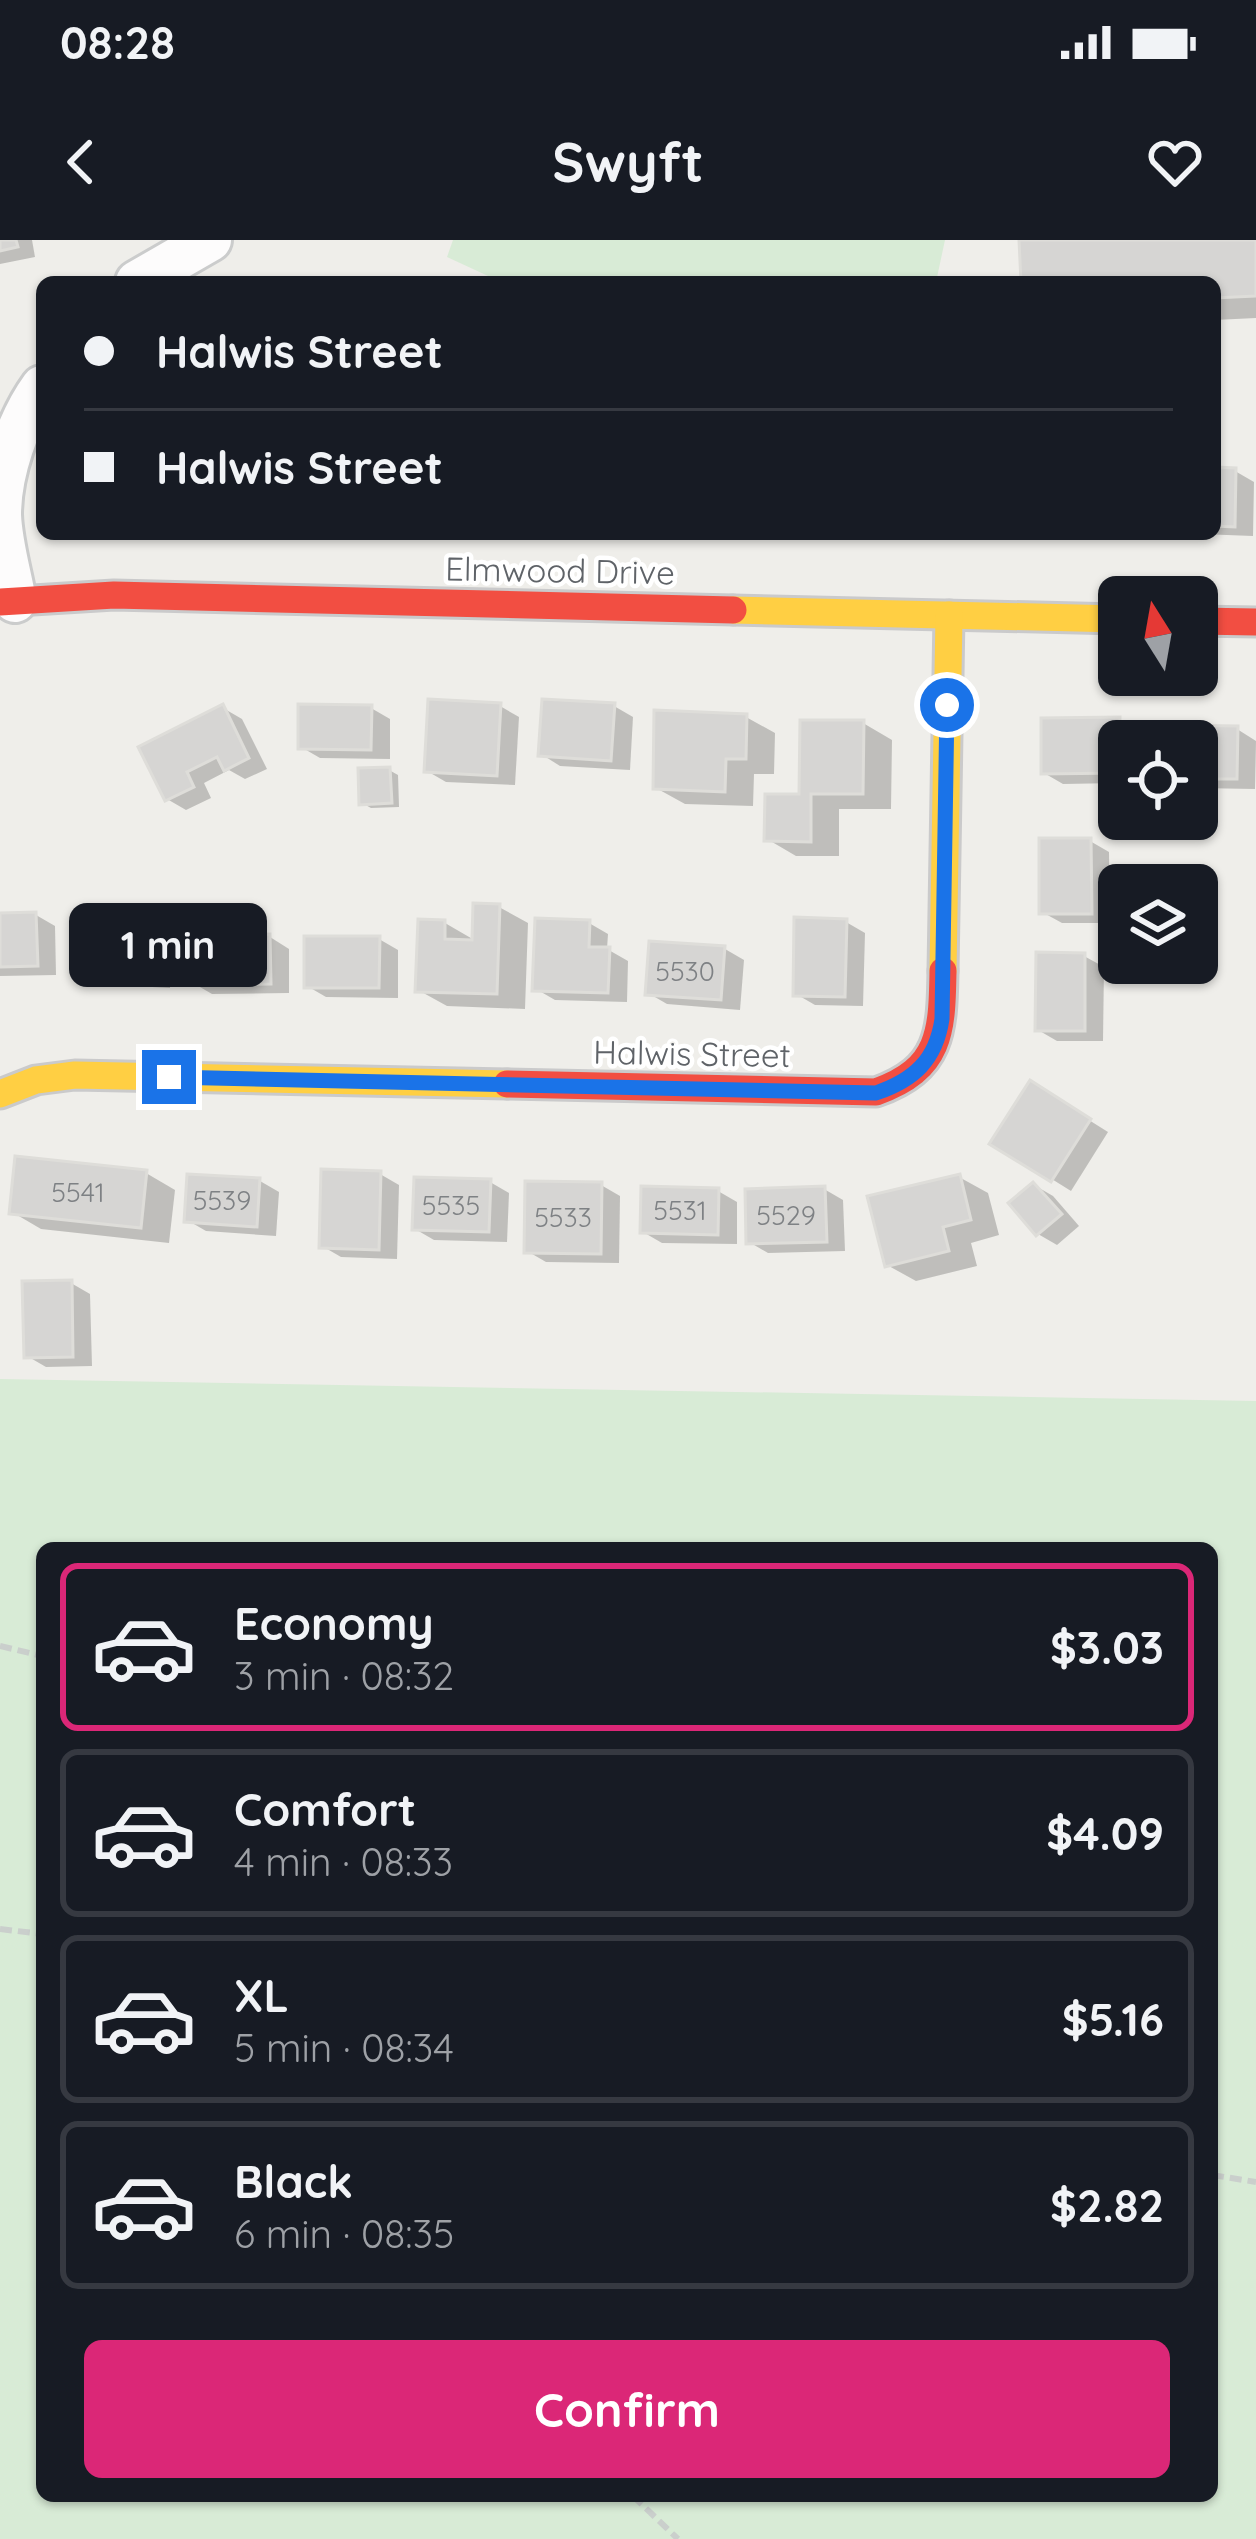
<!DOCTYPE html>
<html lang="en">
<head>
<meta charset="utf-8">
<style>
	:root { --surface:#171b24; --page:#20242c; --text:#f1f3f6; --muted:#9ea1a6; --line:#363941; --accent:#db2777 }
	body { margin:0; font-family:Quicksand,sans-serif; background:var(--page); color:var(--text); height:100vh; display:flex; flex-direction:column; font-size:45px; white-space:nowrap }
	* { box-sizing:border-box; margin:0 }
	p { font-size:39px; color:var(--muted) }
	.icon { flex:none; width:66px; height:66px; fill:none; stroke:currentColor; stroke-width:2; stroke-linecap:round; stroke-linejoin:round }
	.map { position:relative; flex:1; overflow:hidden }
	.panel { position:absolute; left:36px; top:1302px; width:1182px; height:960px; display:flex; flex-direction:column; background:var(--surface); border-radius:18px; box-shadow:0 3px 9px #0004 }
	.panel>* { flex:none }
	.hud { position:absolute; left:36px; top:36px; width:1185px; height:264px; border-radius:18px; box-shadow:0 3px 9px #0004; display:grid; align-content:center; height:264px; padding:0 48px; background:var(--surface) }
	.needle { width:78px; rotate:349deg }
	.controls { position:absolute; left:1098px; top:336px; display:grid; gap:24px }
	.controls a { display:grid; place-items:center; width:120px; height:120px; border-radius:18px; background:var(--surface); box-shadow:0 3px 9px #0004; font-size:60px }
	.end { position:absolute; width:54px; height:54px; margin:-27px; border:15px solid #1a73e8; background:#fff; box-shadow:0 0 0 6px #fff }
	.from { border-radius:50% }
	.bubble { position:absolute; height:84px; border-radius:18px; background:var(--surface); box-shadow:0 3px 9px #0004; font-size:39px; font-weight:700; line-height:84px; text-align:center }
	.hud b { display:flex; align-items:center; gap:42px; height:114px; font-size:45px }
	.hud b+b { border-top:3px solid var(--line) }
	.hud i { width:30px; height:30px; background:var(--text) }
	ul { padding:21px 0 0; list-style:none }
	li { display:flex; align-items:center; gap:36px; height:168px; margin:0 24px 18px; padding:0 24px; border:6px solid var(--line); border-radius:18px }
	li div { flex:1 }
	li b { display:block; font-size:45px }
	li em { font-style:normal; font-weight:700 }
	li.active { border-color:var(--accent) }
	li>.icon { width:108px; height:108px; stroke-width:1.5 }
	.primary-button { display:flex; gap:24px; margin-top:auto; padding:24px 48px }
	.primary-button a { flex:1; height:138px; border-radius:18px; background:var(--accent); color:#fff; font-size:48px; font-weight:700; line-height:138px; text-align:center }
	.status { display:flex; justify-content:space-between; align-items:center; height:84px; padding:0 60px; background:var(--surface); direction:ltr }
	.status svg { height:33px; fill:currentColor }
	header { display:flex; justify-content:space-between; align-items:center; height:156px; padding:0 48px; background:var(--surface); font-size:54px; font-weight:700 }
	.map>svg:first-child { display:block }
	.green { fill:#d8ebd6; fill-rule:evenodd }
	.shadow { fill:#0003 }
	.building { fill:#d6d5d3; stroke:#deddd9; stroke-width:3 }
	.lines { fill:none; stroke-linecap:round; stroke-linejoin:round }
	.street-casing { stroke:#cbcccc; stroke-width:48 }
	.slow-casing { stroke:#cacacb; stroke-width:33 }
	.jam-casing { stroke:#cacacb; stroke-width:33 }
	.path { stroke:#cacfcc; stroke-width:6; stroke-dasharray:12 6; stroke-linecap:butt }
	.street { stroke:#fdfcfc; stroke-width:42 }
	.slow { stroke:#ffcf43; stroke-width:27 }
	.jam { stroke:#f24e42; stroke-width:27 }
	.route { stroke:#1a73e8; stroke-width:15 }
	.labels { text-anchor:middle; dominant-baseline:central; stroke-width:9; stroke-linejoin:round; paint-order:stroke }
	.number-label { font-size:27px; fill:#7e8184 }
	.street-label { font-size:33px; fill:#5f6368; stroke:#fff }
</style>
</head>
<body>
<div class="status"><b>08:28</b><svg viewBox="0 0 49 12"><path d="M0 12V9h3v3zM5 12V6h3v6zM10 12V3h3v9zM15 12V0h3v12zM26 1h20v11H26zM47 4h2v5h-2z"/></svg></div>
<header><svg class="icon" aria-label="back" viewBox="0 0 24 24"><path d="M15 5l-7 7 7 7"/></svg>Swyft<svg class="icon" aria-label="heart" viewBox="0 0 24 24"><path d="M12 20l-8-8c-3-5 5-10 8-4 3-6 11-1 8 4z"/></svg></header>
<div class="map">
<svg width="1256" height="2299" viewBox="0 0 1256 2299">
	<rect width="100%" height="100%" fill="#efeeea"/>
	<g class="green">
		<polygon points="453,0 945,0 936,42 501,42 447,17"/>
		<path d="M 0,1139 L 1256,1161 L 1256,2299 L 0,2299 ZM 42,1308 L 1212,1308 L 1212,2256 L 42,2256 Z"/>
	</g>
	<g class="shadow">
		<polygon points="0,0 32,0 35,17 0,24"/>
		<polygon points="1022,0 1256,0 1256,78 1215,80 1215,42 1024,42"/>
		<polygon points="1215,230 1235,231 1254,242 1253,296 1200,294 1215,294"/>
		<polygon points="500,466 519,477 515,545 446,542 427,531"/>
		<polygon points="614,466 633,477 630,530 560,526 541,514"/>
		<polygon points="223,468 242,479 267,529 245,539 229,530 204,543 211,558 186,570 167,559"/>
		<polygon points="371,468 390,479 390,519 320,518 301,507"/>
		<polygon points="746,477 775,493 774,534 754,534 753,566 685,564 656,548"/>
		<polygon points="1120,480 1139,491 1139,501 1119,501 1119,543 1063,544 1044,533"/>
		<polygon points="863,483 892,500 891,569 839,569 839,616 796,616 767,599"/>
		<polygon points="1237,489 1256,501 1255,549 1197,548 1197,501 1166,501"/>
		<polygon points="389,530 398,535 399,567 371,568 362,563"/>
		<polygon points="1090,601 1109,612 1110,683 1062,683 1042,672"/>
		<polygon points="499,667 528,683 525,769 447,766 418,750 445,683 476,701"/>
		<polygon points="36,675 55,686 56,735 0,736 0,676"/>
		<polygon points="846,682 865,693 863,766 815,765 796,754"/>
		<polygon points="589,683 608,694 607,709 628,721 627,762 555,760 536,749"/>
		<polygon points="154,691 173,702 170,748 98,744 79,733"/>
		<polygon points="270,697 289,709 289,753 212,754 193,743"/>
		<polygon points="379,699 398,710 398,758 326,757 307,746"/>
		<polygon points="725,709 744,720 740,770 667,764 648,753"/>
		<polygon points="1084,716 1104,727 1103,801 1057,801 1038,790"/>
		<polygon points="1049,855 1108,892 1071,951 994,903"/>
		<polygon points="146,933 175,950 169,1003 41,989 12,972"/>
		<polygon points="380,934 399,945 397,1019 341,1017 322,1006"/>
		<polygon points="959,937 988,953 999,995 971,1003 977,1026 916,1041 887,1025"/>
		<polygon points="260,941 279,952 276,996 206,991 187,980"/>
		<polygon points="490,942 509,953 507,1002 434,1000 415,989"/>
		<polygon points="601,945 620,956 619,1023 546,1022 527,1011"/>
		<polygon points="1034,945 1053,956 1079,986 1057,1005 1038,994"/>
		<polygon points="824,949 843,960 845,1011 768,1013 749,1002"/>
		<polygon points="718,951 737,962 737,1004 662,1003 643,992"/>
		<polygon points="71,1043 90,1054 92,1126 46,1127 27,1116"/>
	</g>
	<g class="building">
		<polygon points="0,0 16,0 18,7 0,11"/>
		<polygon points="1019,0 1256,0 1256,56 1215,58 1215,42 1021,42"/>
		<polygon points="1215,227 1236,228 1235,287 1215,286"/>
		<polygon points="428,459 501,463 497,536 424,532"/>
		<polygon points="542,459 615,463 611,521 538,516"/>
		<polygon points="223,464 249,518 224,531 217,517 187,532 194,547 165,561 138,507"/>
		<polygon points="298,464 372,465 371,510 298,509"/>
		<polygon points="654,470 747,474 746,519 726,519 725,552 653,549"/>
		<polygon points="1120,477 1119,533 1041,534 1041,478"/>
		<polygon points="800,480 864,480 863,554 811,554 811,602 764,601 765,554 799,554"/>
		<polygon points="1163,485 1238,486 1237,539 1197,539 1197,501 1163,501"/>
		<polygon points="390,527 392,563 359,565 358,528"/>
		<polygon points="1039,598 1091,598 1092,674 1039,674"/>
		<polygon points="473,663 500,664 497,754 415,752 418,679 445,680 445,699 472,700"/>
		<polygon points="36,672 38,726 0,727 0,673"/>
		<polygon points="794,677 847,679 845,757 793,756"/>
		<polygon points="535,678 590,680 589,707 610,707 608,753 532,751"/>
		<polygon points="79,684 155,688 152,739 76,735"/>
		<polygon points="270,694 271,744 190,745 190,695"/>
		<polygon points="304,696 380,696 379,748 304,748"/>
		<polygon points="649,701 725,706 721,760 645,755"/>
		<polygon points="1036,712 1085,713 1085,791 1035,791"/>
		<polygon points="1030,840 1091,879 1051,942 989,904"/>
		<polygon points="15,916 147,930 141,988 9,974"/>
		<polygon points="321,929 381,931 379,1010 319,1008"/>
		<polygon points="187,934 260,938 257,987 184,982"/>
		<polygon points="960,934 971,980 943,987 949,1011 885,1027 867,956"/>
		<polygon points="414,937 491,939 489,992 412,990"/>
		<polygon points="525,941 602,942 601,1014 524,1013"/>
		<polygon points="1033,942 1062,974 1036,996 1008,963"/>
		<polygon points="641,946 719,948 718,995 640,993"/>
		<polygon points="825,946 827,1002 746,1004 745,949"/>
		<polygon points="72,1040 73,1117 24,1118 22,1041"/>
	</g>
	<g class="lines">
		<g class="street-casing">
			<g id="street">
				<polyline points="137,42 210,0"/>
				<path d="M 15,361 C 10,333 1,303 0,275 C 0,233 18,180 42,147"/>
			</g>
		</g>
		<g class="slow-casing">
			<g id="slow">
				<polyline points="733,370 1119,379"/>
				<polyline points="943,731 949,375"/>
				<polyline points="0,854 36,840 75,835 507,844"/>
			</g>
		</g>
		<g class="jam-casing">
			<g id="jam">
				<polyline points="0,362 114,355 733,370"/>
				<polyline points="1197,381 1256,382"/>
				<path d="M 507,844 L 876,852 C 941,829 942,792 943,731"/>
			</g>
		</g>
		<g class="path">
			<polyline points="0,1406 42,1416"/>
			<polyline points="0,1689 42,1694"/>
			<polyline points="1212,1935 1256,1942"/>
			<polyline points="633,2256 678,2299"/>
		</g>
		<use href="#street" class="street"/>
		<use href="#slow" class="slow"/>
		<use href="#jam" class="jam"/>
	</g>
	<g class="lines">
		<path class="route" d="M 169,837 L 876,853 C 914,840 936,820 942,779 L 947,465"/>
	</g>
	<g class="labels">
		<g class="number-label">
			<text x="685" y="731">5530</text>
			<text x="78" y="952">5541</text>
			<text x="222" y="960">5539</text>
			<text x="451" y="965">5535</text>
			<text x="680" y="970">5531</text>
			<text x="786" y="975">5529</text>
			<text x="563" y="977">5533</text>
		</g>
		<g class="street-label">
			<text transform="translate(560 330) rotate(1)">Elmwood Drive</text>
			<text transform="translate(692 813) rotate(1)">Halwis Street</text>
		</g>
	</g>
</svg>
<div class="controls">
<a><svg class="needle" viewBox="-14 -14 28 28"><path d="M0-13l5 13h-10z" fill="#e53935"/><path d="M0 13l5-13h-10z" fill="#9ea1a6"/></svg></a>
<a><svg class="icon" aria-label="locate" viewBox="0 0 24 24"><circle cx="12" cy="12" r="6"/><path d="M12 2v4M12 18v4M2 12h4M18 12h4"/></svg></a>
<a><svg class="icon" aria-label="layers" viewBox="0 0 24 24"><path d="M12 4l9 5-9 5-9-5zM3 14l9 5 9-5"/></svg></a>
</div>
<i class="end from" style="left:947px;top:465px"></i>
<i class="end" style="left:169px;top:837px"></i>
<div class="bubble" style="left:69px;top:663px;width:198px">1 min</div>
<div class="hud">
<b><i class="from"></i>Halwis Street</b>
<b><i></i>Halwis Street</b>
</div>
<section class="panel">
<ul>
<li class="active"><svg class="icon" aria-label="car" viewBox="0 0 24 24"><path d="M5 17H2v-5l4-1 3-4h7l3 4 3 1v5h-3M9 17h6M6 11h13"/><circle cx="7" cy="17" r="2"/><circle cx="17" cy="17" r="2"/></svg><div><b>Economy</b><p>3 min · 08:32</p></div><em>$3.03</em></li>
<li><svg class="icon" aria-label="car" viewBox="0 0 24 24"><path d="M5 17H2v-5l4-1 3-4h7l3 4 3 1v5h-3M9 17h6M6 11h13"/><circle cx="7" cy="17" r="2"/><circle cx="17" cy="17" r="2"/></svg><div><b>Comfort</b><p>4 min · 08:33</p></div><em>$4.09</em></li>
<li><svg class="icon" aria-label="car" viewBox="0 0 24 24"><path d="M5 17H2v-5l4-1 3-4h7l3 4 3 1v5h-3M9 17h6M6 11h13"/><circle cx="7" cy="17" r="2"/><circle cx="17" cy="17" r="2"/></svg><div><b>XL</b><p>5 min · 08:34</p></div><em>$5.16</em></li>
<li><svg class="icon" aria-label="car" viewBox="0 0 24 24"><path d="M5 17H2v-5l4-1 3-4h7l3 4 3 1v5h-3M9 17h6M6 11h13"/><circle cx="7" cy="17" r="2"/><circle cx="17" cy="17" r="2"/></svg><div><b>Black</b><p>6 min · 08:35</p></div><em>$2.82</em></li>
</ul>
<div class="primary-button"><a>Confirm</a></div>
</section>
</div>
</body>
</html>
